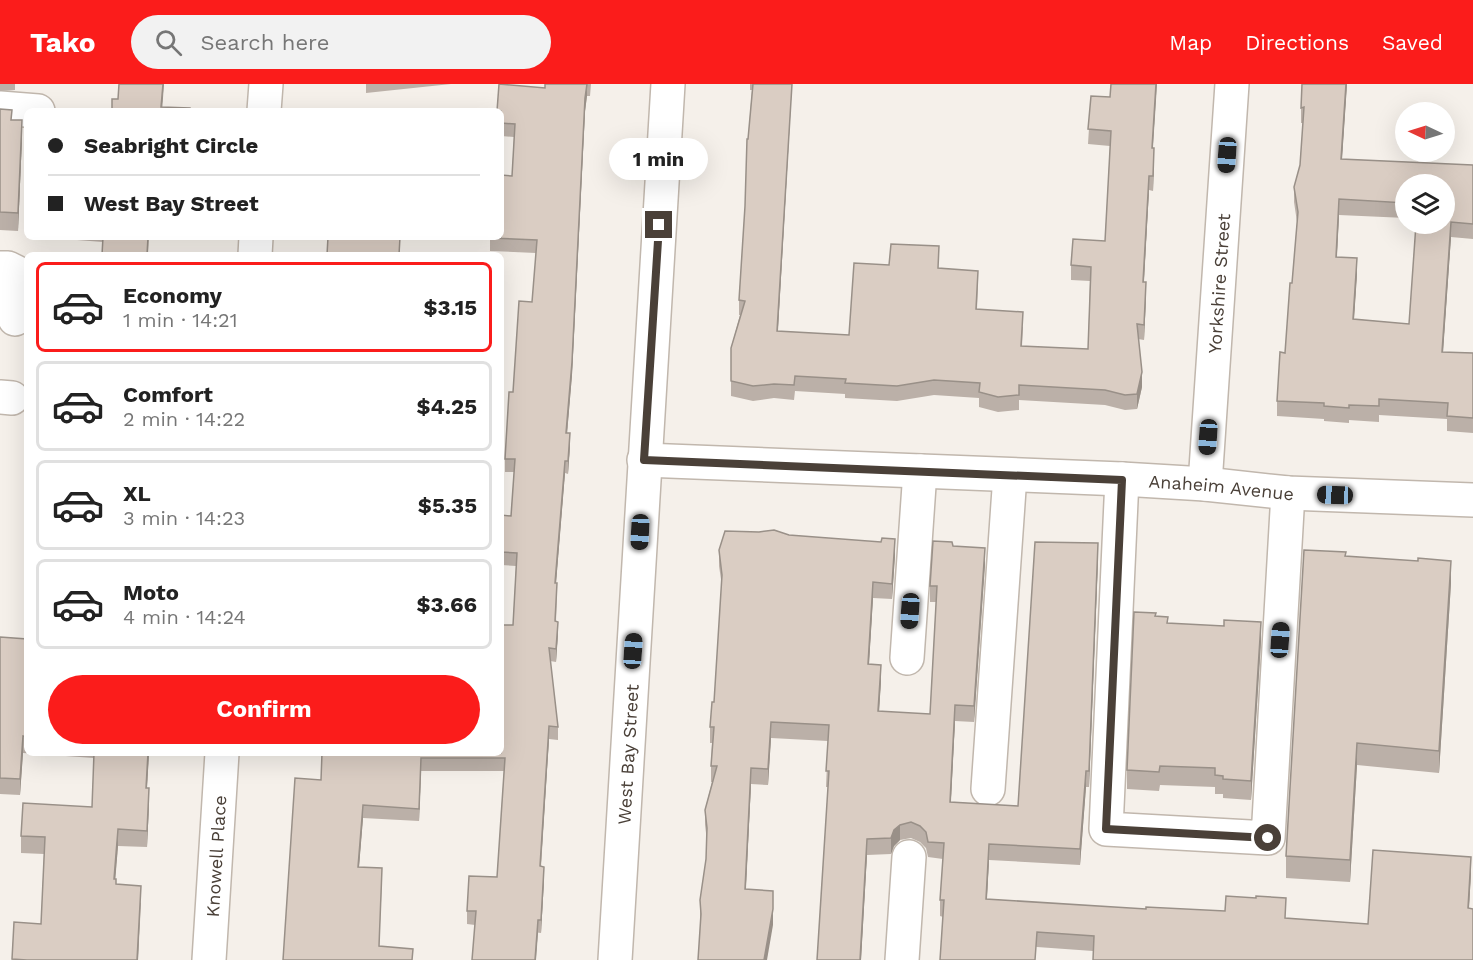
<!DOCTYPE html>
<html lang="en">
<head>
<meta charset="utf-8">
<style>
	:root { --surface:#fff; --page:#f2f2f2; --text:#222; --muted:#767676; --line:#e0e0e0; --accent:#fb1c1b }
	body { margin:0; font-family:"Work Sans",sans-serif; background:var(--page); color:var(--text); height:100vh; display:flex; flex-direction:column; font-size:22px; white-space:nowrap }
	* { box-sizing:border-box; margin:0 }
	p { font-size:20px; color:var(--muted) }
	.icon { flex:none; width:33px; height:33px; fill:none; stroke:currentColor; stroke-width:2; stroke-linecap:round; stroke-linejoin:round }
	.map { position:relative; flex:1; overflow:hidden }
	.sheet { position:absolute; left:24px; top:168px; width:480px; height:504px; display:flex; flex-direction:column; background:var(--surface); border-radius:9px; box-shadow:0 6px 24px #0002 }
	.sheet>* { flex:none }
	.banner { position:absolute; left:24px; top:24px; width:480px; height:132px; border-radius:9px; box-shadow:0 6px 24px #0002; display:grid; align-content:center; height:132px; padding:0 24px; background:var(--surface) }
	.needle { width:39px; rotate:274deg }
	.buttons { position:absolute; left:1395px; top:18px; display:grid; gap:12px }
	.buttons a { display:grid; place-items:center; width:60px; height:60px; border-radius:50%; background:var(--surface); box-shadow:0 6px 24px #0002; font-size:30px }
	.end { position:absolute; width:27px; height:27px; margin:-14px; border:8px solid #4a4038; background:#fff; box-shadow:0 0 0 3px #fff }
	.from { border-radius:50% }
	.bubble { position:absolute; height:42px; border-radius:21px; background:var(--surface); box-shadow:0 6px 24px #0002; font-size:20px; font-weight:700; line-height:42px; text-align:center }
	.car { position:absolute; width:18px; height:36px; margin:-18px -9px; border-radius:8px; box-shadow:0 0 4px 2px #0007; background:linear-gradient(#222 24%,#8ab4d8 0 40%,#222 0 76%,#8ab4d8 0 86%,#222 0) }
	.banner b { display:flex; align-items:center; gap:21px; height:57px; font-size:22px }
	.banner b+b { border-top:2px solid var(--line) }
	.banner i { width:15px; height:15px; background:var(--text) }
	ul { padding:10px 0 0; list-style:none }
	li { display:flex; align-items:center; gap:18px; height:90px; margin:0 12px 9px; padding:0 12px; border:3px solid var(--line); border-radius:9px }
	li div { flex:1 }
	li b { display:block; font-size:22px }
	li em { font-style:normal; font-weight:700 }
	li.current { border-color:var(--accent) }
	li>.icon { width:54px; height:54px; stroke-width:1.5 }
	.action { display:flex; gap:12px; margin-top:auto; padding:12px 24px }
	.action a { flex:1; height:69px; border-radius:36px; background:var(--accent); color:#fff; font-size:24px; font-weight:700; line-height:69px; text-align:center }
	header { display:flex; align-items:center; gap:36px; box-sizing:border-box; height:84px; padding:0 30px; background:var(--accent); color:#fff }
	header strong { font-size:28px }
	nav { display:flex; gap:33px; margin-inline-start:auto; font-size:21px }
	.search { width:420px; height:54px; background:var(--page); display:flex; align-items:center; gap:15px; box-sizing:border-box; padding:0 21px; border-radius:33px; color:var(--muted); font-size:22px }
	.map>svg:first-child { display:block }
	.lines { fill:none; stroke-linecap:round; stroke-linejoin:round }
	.minor-casing { stroke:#c1b7ad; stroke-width:36 }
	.minor { stroke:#fff; stroke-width:33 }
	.wall { fill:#bbb0a8; fill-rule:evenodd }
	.shaded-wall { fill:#999088 }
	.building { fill:#dacdc3; stroke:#999088; stroke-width:1.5; fill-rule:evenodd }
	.route { stroke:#4a4038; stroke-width:8 }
	.labels { text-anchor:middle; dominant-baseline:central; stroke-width:5; stroke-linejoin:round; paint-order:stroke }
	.street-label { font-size:18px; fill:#4a4038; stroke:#fff }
</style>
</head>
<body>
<header>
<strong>Tako</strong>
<div class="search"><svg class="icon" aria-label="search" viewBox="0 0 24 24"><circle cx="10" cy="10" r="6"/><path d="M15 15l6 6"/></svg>Search here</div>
<nav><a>Map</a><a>Directions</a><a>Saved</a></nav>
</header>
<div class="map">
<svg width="1473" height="876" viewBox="0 0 1473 876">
	<rect width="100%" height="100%" fill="#f5f0ea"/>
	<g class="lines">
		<g class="minor-casing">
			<g id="minor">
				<polyline points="0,24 38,27"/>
				<polyline points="264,27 266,0"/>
				<polyline points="255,171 256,153"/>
				<polyline points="0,184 8,184 16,188 15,235"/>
				<polyline points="0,313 12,314"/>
				<path id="s1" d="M 644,376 L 1122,395 L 1205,400 L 1288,409 L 1473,416"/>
				<polyline points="1122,395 1106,745 1268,754 1288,409"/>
				<path id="s2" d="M 1205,400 L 1232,0"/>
				<polyline points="907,574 920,387"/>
				<polyline points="988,705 1010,391"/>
				<path id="s3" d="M 209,876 L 222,669"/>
				<path id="s4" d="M 615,876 L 668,0"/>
				<polyline points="902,876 909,773"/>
			</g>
		</g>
		<use href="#minor" class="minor"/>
	</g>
	<g class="wall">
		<polygon points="0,0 15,0 15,6 0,7"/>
		<polygon points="366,0 451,0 366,9"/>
		<polygon points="545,0 591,0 590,12 587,12 585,27 572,291 567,349 570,362 568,390 565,389 556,499 557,512 556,537 558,550 556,578 550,577 558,643 558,656 549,655 541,783 544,796 541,849 467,840 467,827 497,793 504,687 421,687 419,737 363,734 359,783 382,797 379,862 413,876 283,876 321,696 322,669 501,669 513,541 516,482 501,481 501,431 511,432 514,388 505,388 505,375 513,308 532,218 536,169 490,167 490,153 512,92 514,53 501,52 501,27 545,4"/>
		<polygon points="750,0 792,0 778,247 849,251 939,184 978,202 977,225 1023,243 1022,262 1088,265 1090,197 1071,196 1071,181 1105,157 1110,62 1088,60 1091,12 1153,64 1154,79 1153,107 1149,106 1144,198 1146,213 1144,256 1138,255 1142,303 1137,325 1125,326 1105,321 1019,316 1019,326 998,328 979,323 979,314 934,311 897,317 845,314 845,310 795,307 794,316 774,314 753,317 731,312 731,264 740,231 739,231 739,216 745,122 748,55 752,6 750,6"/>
		<path d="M 1347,0 L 1342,75 L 1473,81 L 1473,155 L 1451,153 L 1443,268 L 1473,269 L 1473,349 L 1447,347 L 1447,335 L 1379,331 L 1379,338 L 1349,336 L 1349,339 L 1324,337 L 1324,335 L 1277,332 L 1277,317 L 1285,269 L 1292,199 L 1297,138 L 1294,118 L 1294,103 L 1300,81 L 1303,39 L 1301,39 L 1301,24 ZM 1406,100 L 1444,140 L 1409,240 L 1354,235 L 1357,190 L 1337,173 L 1339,131 L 1406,134 Z"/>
		<polygon points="0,25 12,36 22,54 18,147 0,146"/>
		<polygon points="77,153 149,153 148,171 103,158 77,156"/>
		<polygon points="789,451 895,471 892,515 873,514 869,580 881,597 879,628 930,630 936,518 930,518 930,502 953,462 985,480 974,638 955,637 951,718 1018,722 1098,475 1089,703 1086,703 1080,781 989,776 987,815 1368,840 1471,789 1469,824 1473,876 1093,867 1037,863 940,832 940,816 943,775 928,773 926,764 920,758 911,754 900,756 894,762 891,770 867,771 861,876 817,876 828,703 826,703 828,657 771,654 768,701 751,700 746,805 773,841 700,839 700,816 706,775 707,757 705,741 705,726 712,698 711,698 711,682 712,659 710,659 710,643 714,618 722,502 719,482 719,466"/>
		<polygon points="1346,472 1451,499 1439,689 1357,681 1350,798 1286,794 1286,772"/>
		<polygon points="1156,532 1168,539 1261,557 1251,716 1223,714 1223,710 1215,710 1215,703 1160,701 1159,707 1127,705 1127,686"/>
		<polygon points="0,553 27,555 27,669 149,669 147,704 149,720 147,763 118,762 115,795 116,800 141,819 138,876 12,876 14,838 41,840 44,770 21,769 21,752 92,723 94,674 23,669 20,711 0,710"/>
	</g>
	<g class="shaded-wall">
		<polygon points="163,0 164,0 162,27 161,27"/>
		<polygon points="587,0 587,12 585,27 572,291 566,362 585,14"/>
		<polygon points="792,0 777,262 777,247"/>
		<polygon points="1156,0 1157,0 1152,79 1152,64"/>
		<polygon points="1346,0 1347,0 1341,90 1341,75"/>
		<polygon points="22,36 22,54 18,147 18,129"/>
		<polygon points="1154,64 1154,79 1153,107 1153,92"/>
		<polygon points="1149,92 1149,106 1143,213 1143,198"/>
		<polygon points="1339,115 1339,131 1336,188 1336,173"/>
		<polygon points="1451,138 1451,153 1442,283 1442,268"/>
		<polygon points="1357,174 1357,190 1353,250 1353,235"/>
		<polygon points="1146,198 1146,213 1144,256 1144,241"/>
		<polygon points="1142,288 1142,303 1137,325 1137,310"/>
		<polygon points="570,349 570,362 568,390 568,377"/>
		<polygon points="565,377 565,389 555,512 555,499"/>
		<polygon points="895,455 895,471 892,515 892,500"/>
		<polygon points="1098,459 1098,475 1089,703 1089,687"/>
		<polygon points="985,464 985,480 974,638 974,622"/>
		<polygon points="1451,477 1451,499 1439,689 1439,667"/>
		<polygon points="873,498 873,514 868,596 868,580"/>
		<polygon points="558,538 558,550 556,578 556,565"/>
		<polygon points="1261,538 1261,557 1251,716 1251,697"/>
		<polygon points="881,581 881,597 878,643 878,627"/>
		<polygon points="955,621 955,637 950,734 950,718"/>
		<polygon points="771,638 771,654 768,701 768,685"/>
		<polygon points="549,642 549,655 540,795 546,678"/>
		<polygon points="23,652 23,669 20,711 20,695"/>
		<polygon points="1357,659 1357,681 1350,798 1350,776"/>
		<polygon points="148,669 149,669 146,720 146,704"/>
		<polygon points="421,674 421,687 419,737 419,725"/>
		<polygon points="751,684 751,700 745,821 745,805"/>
		<polygon points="1086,687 1086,703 1080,781 1080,765"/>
		<polygon points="149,704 149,720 147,763 147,747"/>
		<polygon points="363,721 363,734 358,795 358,783"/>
		<polygon points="900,741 900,756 894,762 891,770 891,754 894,746"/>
		<polygon points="118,745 118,762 114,811 114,795"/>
		<polygon points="867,755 867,771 861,876 860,876"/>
		<polygon points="989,760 989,776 986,831 986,815"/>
		<polygon points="1471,773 1471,789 1468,840 1468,824"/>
		<polygon points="544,783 544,796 541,849 541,836"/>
		<polygon points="141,802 138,876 137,876"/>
		<polygon points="773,825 773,841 767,876 764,876"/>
		<polygon points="538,836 538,849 536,876 535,876"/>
	</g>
	<g class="building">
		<polygon points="119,0 163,0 161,23 190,24 190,27 112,27 112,15 118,15"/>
		<polygon points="499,0 545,4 545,0 587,0 585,14 572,278 566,349 570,349 568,377 565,377 555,499 557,499 555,537 558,538 556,565 549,564 558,643 549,642 540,782 544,783 541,836 538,836 535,876 472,876 476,827 467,827 469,792 497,793 505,674 421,674 419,725 363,721 358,783 382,784 379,862 413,865 412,876 283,876 295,694 321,696 322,669 501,669 501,541 513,541 517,469 501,468 501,431 511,432 515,375 505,375 509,308 513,308 519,217 532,218 537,156 490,154 490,153 501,153 501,91 512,92 515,40 501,39 501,27 497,27"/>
		<polygon points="753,0 792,0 777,247 849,251 854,179 889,181 891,160 939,162 938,184 978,187 976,225 1023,228 1021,262 1088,265 1091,183 1071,181 1073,155 1105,157 1111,47 1088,45 1091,12 1110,13 1111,0 1156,0 1152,64 1154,64 1153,92 1149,92 1143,198 1146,198 1144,241 1137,240 1142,288 1137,310 1125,311 1105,306 1019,301 1019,311 998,313 979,308 980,299 934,296 897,302 845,299 846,295 795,292 794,301 774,300 753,302 731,297 731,264 745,217 739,216 745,122 747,55 748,55"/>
		<path d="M 1302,0 L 1346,0 L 1341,75 L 1473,81 L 1473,140 L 1451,138 L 1442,268 L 1473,269 L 1473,334 L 1447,332 L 1448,319 L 1379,315 L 1379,322 L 1349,321 L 1349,324 L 1324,322 L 1324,319 L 1277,317 L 1280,268 L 1285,269 L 1290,199 L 1292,199 L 1298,128 L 1294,103 L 1300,81 L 1304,23 L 1301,24 ZM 1406,100 L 1444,100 L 1444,140 L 1416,140 L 1409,240 L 1353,235 L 1357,174 L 1336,173 L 1339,115 L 1406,119 Z"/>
		<polygon points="0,25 12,26 11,36 22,36 18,129 0,128"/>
		<polygon points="103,153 148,153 147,171 102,171"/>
		<polygon points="328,153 400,153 399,171 327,171"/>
		<polygon points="774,446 789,451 881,458 882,454 895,455 892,500 873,498 868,580 881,581 878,627 930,630 937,502 930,502 933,457 952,458 953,462 985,464 974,622 955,621 950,718 1018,722 1035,458 1098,459 1089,687 1086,687 1080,765 989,760 986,815 1146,825 1146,823 1225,827 1226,812 1256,814 1256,812 1286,814 1285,834 1368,840 1373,766 1471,773 1468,824 1473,825 1473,876 1093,876 1094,852 1037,848 1035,876 940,876 944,816 940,816 944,759 928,758 926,748 920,742 911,738 900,741 894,746 891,754 867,755 860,876 817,876 829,687 826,687 829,641 771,638 768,685 751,684 745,805 773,807 773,825 764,876 698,876 701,830 700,816 706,775 707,744 705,726 717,682 711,682 714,643 710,643 712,618 714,618 722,491 719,466 725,447 759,448"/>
		<polygon points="1304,466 1346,468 1345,472 1418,477 1418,474 1451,477 1439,667 1357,659 1350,776 1286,772"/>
		<polygon points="1134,528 1156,529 1155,532 1168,533 1167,539 1224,542 1224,536 1261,538 1251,697 1223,695 1223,692 1215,691 1215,684 1160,682 1159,688 1127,686"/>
		<polygon points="0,553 27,555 27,653 23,652 20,695 0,694"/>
		<polygon points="94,669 148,669 146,704 149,704 147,747 118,745 114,795 116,795 116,800 141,802 137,876 27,876 12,875 14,838 41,840 45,753 21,752 23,719 92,723"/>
	</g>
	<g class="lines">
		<polyline class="route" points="659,141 644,376 1122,396 1106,745 1268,754"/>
	</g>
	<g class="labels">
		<g class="street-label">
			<text stroke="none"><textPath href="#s2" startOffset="201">Yorkshire Street</textPath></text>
			<text stroke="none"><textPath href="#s1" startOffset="578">Anaheim Avenue</textPath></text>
			<text stroke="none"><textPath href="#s4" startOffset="206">West Bay Street</textPath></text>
			<text stroke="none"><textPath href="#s3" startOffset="104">Knowell Place</textPath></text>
		</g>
	</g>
</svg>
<div class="buttons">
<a><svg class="needle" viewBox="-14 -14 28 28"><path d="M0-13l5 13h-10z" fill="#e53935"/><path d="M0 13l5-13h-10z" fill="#767676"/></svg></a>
<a><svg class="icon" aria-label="layers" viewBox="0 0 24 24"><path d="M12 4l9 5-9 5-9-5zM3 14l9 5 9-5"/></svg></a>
</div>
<i class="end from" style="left:1268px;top:754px"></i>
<i class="end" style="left:659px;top:141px"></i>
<div class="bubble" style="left:609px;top:54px;width:99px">1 min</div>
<i class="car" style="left:1227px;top:71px;rotate:184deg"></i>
<i class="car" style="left:1208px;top:353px;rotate:184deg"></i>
<i class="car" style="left:1335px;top:411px;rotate:272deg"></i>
<i class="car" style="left:640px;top:448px;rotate:183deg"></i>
<i class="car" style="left:910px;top:527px;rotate:184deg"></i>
<i class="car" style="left:1280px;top:556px;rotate:4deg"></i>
<i class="car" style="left:633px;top:567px;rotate:4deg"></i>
<div class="banner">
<b><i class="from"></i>Seabright Circle</b>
<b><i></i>West Bay Street</b>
</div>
<section class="sheet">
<ul>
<li class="current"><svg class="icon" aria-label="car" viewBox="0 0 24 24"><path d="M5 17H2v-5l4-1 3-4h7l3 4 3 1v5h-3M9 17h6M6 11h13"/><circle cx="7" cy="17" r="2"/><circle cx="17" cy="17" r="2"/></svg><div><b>Economy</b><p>1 min · 14:21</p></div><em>$3.15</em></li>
<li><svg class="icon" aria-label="car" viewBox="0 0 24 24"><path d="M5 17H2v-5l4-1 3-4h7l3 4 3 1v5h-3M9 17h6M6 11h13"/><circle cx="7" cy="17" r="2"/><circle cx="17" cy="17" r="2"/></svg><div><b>Comfort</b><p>2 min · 14:22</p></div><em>$4.25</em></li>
<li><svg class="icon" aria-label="car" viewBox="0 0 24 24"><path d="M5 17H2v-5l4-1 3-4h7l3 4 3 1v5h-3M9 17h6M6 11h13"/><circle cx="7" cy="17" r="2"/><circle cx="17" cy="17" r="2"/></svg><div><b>XL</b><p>3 min · 14:23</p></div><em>$5.35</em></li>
<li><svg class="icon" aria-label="car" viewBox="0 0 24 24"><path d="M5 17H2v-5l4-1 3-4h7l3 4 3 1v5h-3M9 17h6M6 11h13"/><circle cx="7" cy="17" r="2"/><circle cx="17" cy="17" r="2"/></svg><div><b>Moto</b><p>4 min · 14:24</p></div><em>$3.66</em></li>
</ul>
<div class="action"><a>Confirm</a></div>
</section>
</div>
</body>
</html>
